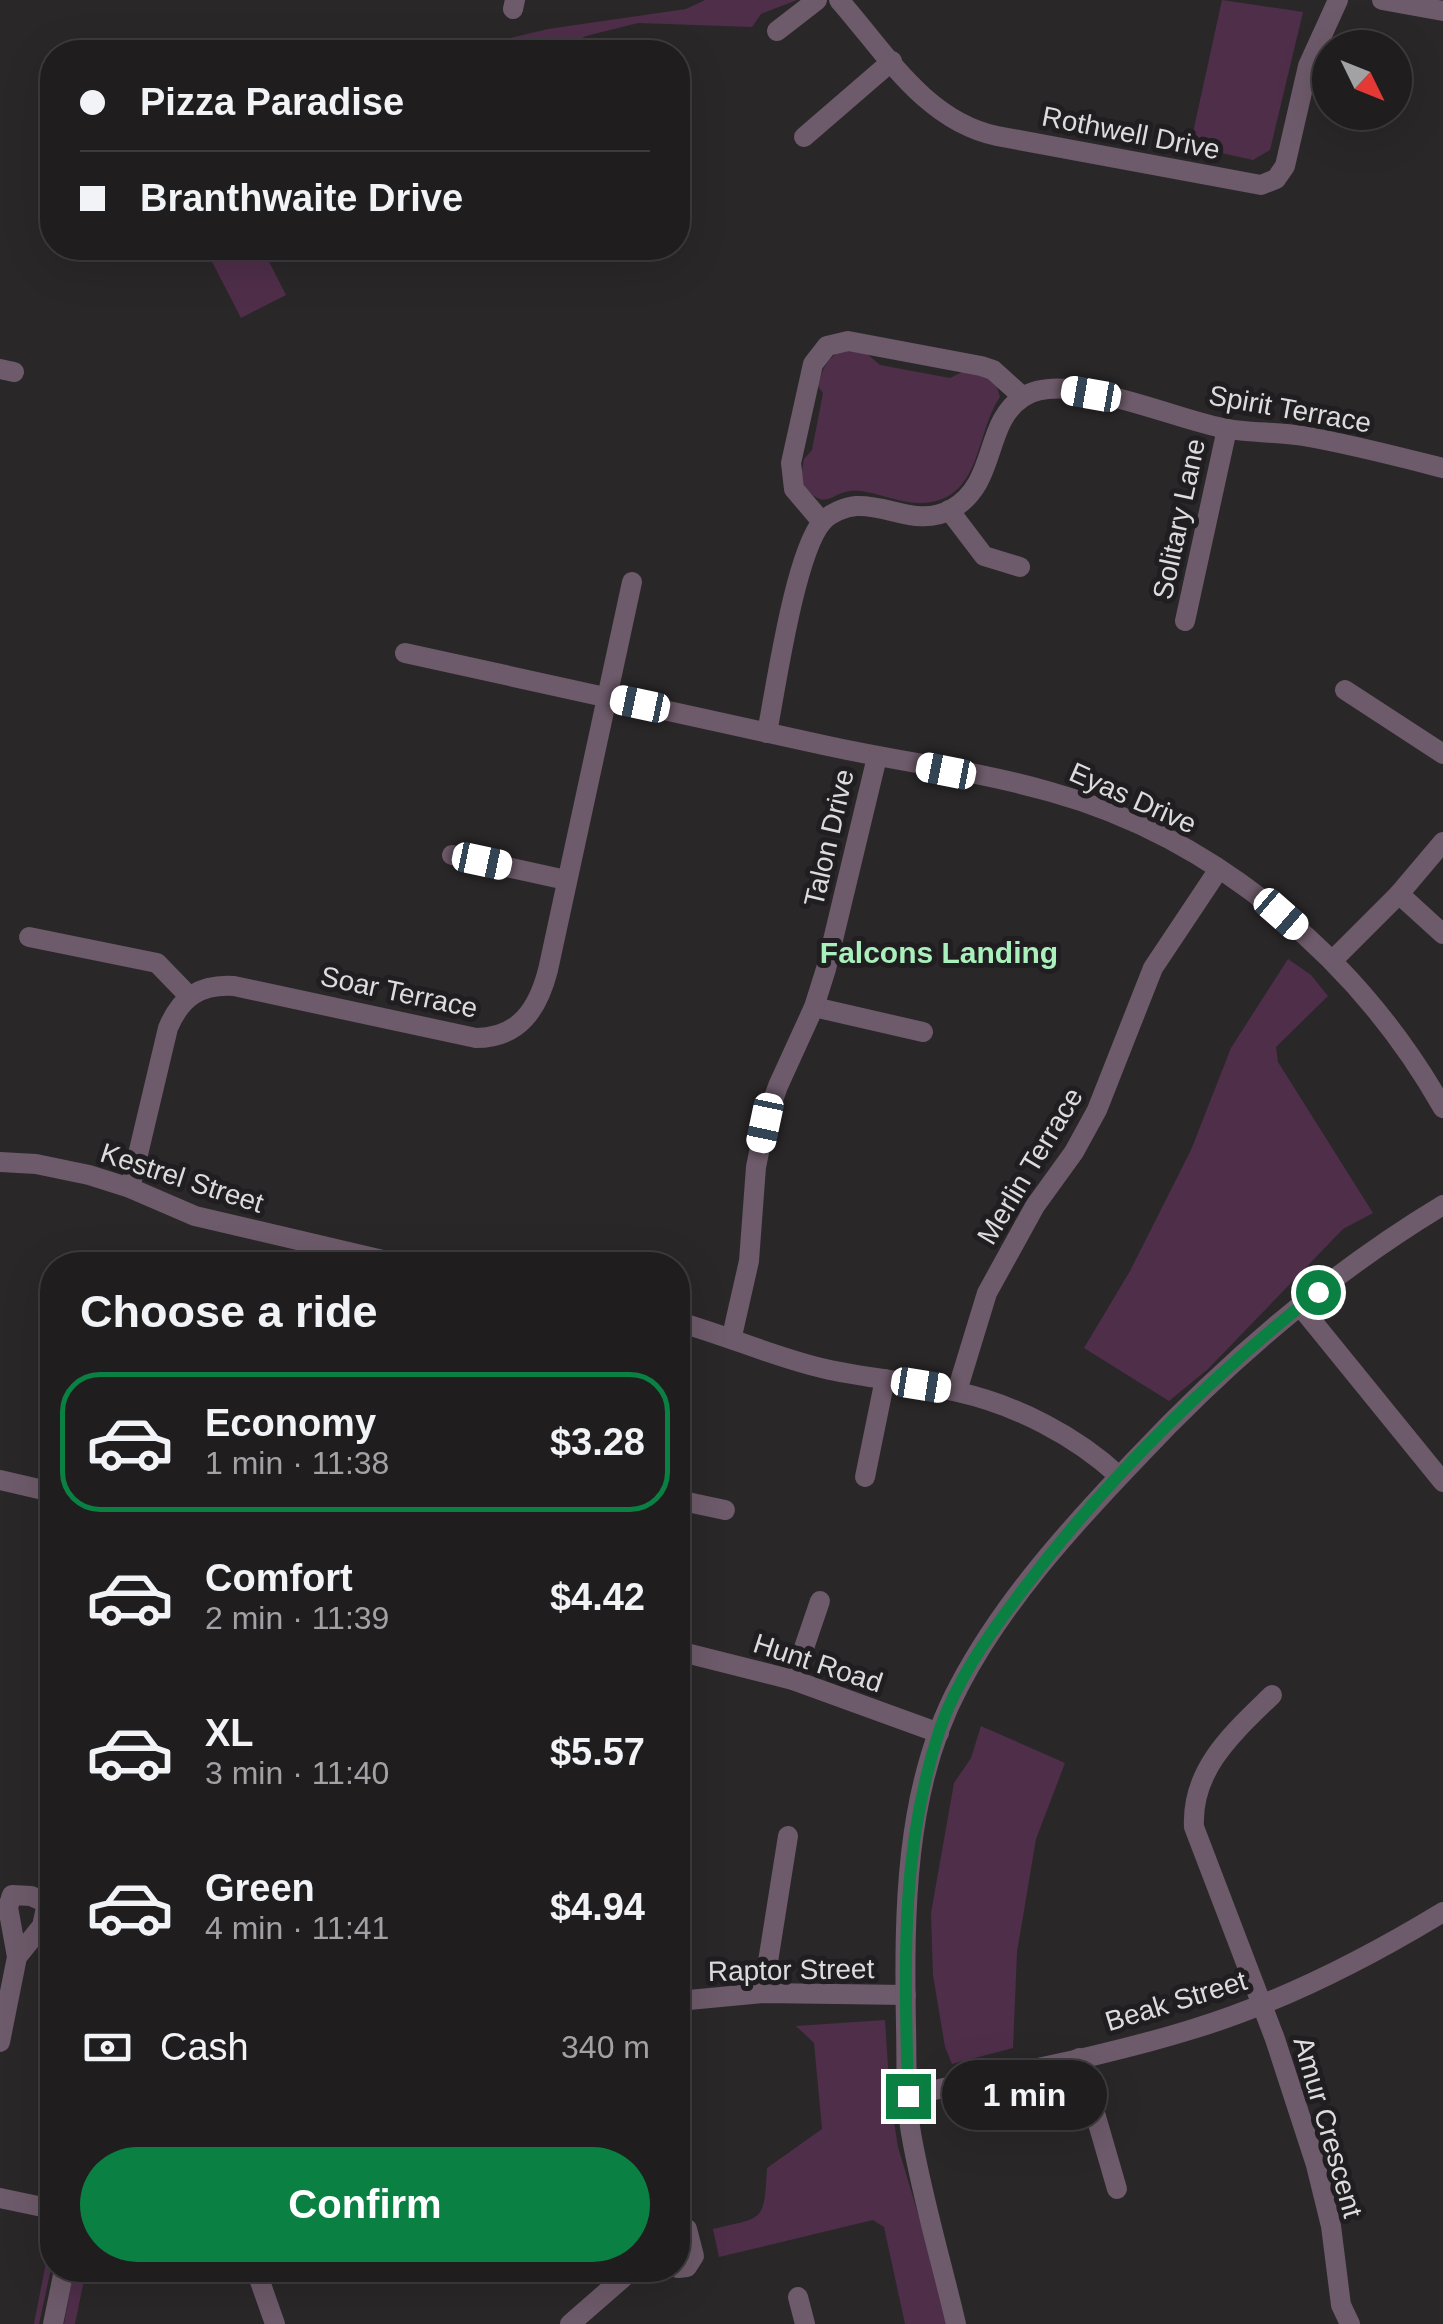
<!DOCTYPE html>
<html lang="en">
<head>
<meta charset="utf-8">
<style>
	:root { --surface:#201d1f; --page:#2d2a2c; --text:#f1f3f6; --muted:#a2a2a4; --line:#3d3b3d; --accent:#0b8043 }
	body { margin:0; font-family:Helvetica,sans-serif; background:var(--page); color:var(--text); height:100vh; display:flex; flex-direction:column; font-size:38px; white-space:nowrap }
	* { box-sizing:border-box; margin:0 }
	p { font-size:32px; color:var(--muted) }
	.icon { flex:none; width:55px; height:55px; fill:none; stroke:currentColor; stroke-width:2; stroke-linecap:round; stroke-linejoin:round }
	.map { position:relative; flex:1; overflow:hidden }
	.panel { position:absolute; left:40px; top:1252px; width:650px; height:1030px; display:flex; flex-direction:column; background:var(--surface); border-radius:40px; box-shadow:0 10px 40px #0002,0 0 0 2px var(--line) }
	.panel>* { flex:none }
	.banner { position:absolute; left:40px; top:40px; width:650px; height:220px; border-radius:40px; box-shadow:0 10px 40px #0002,0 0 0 2px var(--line); display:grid; align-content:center; height:220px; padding:0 40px; background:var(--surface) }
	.needle { width:65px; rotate:133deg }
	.controls { position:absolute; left:1312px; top:30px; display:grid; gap:20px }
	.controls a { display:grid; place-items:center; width:100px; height:100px; border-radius:50%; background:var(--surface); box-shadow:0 10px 40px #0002,0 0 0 2px var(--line); font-size:50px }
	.end { position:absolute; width:45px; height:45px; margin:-22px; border:12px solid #0b8043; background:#fff; box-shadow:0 0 0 5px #fff }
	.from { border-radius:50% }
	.bubble { position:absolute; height:70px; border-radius:35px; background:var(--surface); box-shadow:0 10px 40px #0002,0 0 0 2px var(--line); font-size:32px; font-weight:700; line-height:70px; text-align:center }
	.car { position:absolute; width:30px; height:60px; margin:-30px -15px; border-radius:12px; box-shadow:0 0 8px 2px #0007; background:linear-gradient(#fff 24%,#345 0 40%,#fff 0 76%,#345 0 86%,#fff 0) }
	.banner b { display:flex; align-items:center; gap:35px; height:95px; font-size:38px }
	.banner b+b { border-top:2px solid var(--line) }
	.banner i { width:25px; height:25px; background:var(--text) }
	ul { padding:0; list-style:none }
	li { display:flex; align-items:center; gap:30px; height:140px; margin:0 20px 15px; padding:0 20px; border:5px solid transparent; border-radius:40px }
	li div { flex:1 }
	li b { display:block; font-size:38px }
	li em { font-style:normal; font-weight:700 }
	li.selected { border-color:var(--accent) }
	li>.icon { width:90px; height:90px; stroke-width:1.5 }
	h2 { padding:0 40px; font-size:45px; line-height:120px }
	.pay { display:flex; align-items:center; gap:25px; height:110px; padding:0 40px; font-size:38px }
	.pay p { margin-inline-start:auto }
	.button { display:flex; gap:20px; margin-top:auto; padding:20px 40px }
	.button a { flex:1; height:115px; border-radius:60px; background:var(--accent); color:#fff; font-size:40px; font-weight:700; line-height:115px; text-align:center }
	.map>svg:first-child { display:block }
	.green { fill:#4f2e4a }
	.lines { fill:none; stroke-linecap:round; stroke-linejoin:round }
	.minor { stroke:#6d5a6a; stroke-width:20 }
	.route { stroke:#0b8043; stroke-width:12 }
	.labels { text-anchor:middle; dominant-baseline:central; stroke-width:10; stroke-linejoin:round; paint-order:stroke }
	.street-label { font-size:28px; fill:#dddcdd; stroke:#201e20 }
	.neighbourhood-label { font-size:30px; font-weight:bold; fill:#aaf0bc; stroke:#201e20 }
</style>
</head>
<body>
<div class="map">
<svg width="1443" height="2324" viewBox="0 0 1443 2324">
	<rect width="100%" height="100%" fill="#2a2729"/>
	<g class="green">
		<polygon points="705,0 797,0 761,14 752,27 638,23 586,36 555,52 499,52 502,40 548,29 686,9"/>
		<polygon points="1222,0 1303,12 1270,150 1253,160 1190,146"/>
		<polygon points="205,248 262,248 286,295 241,318"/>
		<path d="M 842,350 L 867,354 L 880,365 L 950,378 L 964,371 L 989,376 L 996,384 L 1000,397 C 975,433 982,500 923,503 C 903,504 881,494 861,491 C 828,487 830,518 800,482 L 804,459 L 812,450 L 823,393 L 818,386 C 823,368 826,359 842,350 Z"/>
		<polygon points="1288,959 1311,975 1328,996 1276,1047 1278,1062 1373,1213 1343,1229 1208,1369 1169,1401 1084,1348 1130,1271 1191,1150 1231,1048"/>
		<polygon points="981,1726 1065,1763 1036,1839 1017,1952 1013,2048 952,2064 945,2047 933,1975 931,1913 954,1783 971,1758"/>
		<path d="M 885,2020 L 890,2098 L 898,2147 L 951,2324 L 905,2324 L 884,2227 L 873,2220 L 719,2257 L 713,2229 C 764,2217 764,2223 767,2168 L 822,2129 L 814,2043 L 796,2026 Z"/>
		<polygon points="42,2235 52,2238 52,2264 39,2324 34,2324 49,2247"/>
		<polygon points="74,2270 86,2270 75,2324 64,2324"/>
	</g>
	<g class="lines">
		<g class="minor">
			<path d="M 839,0 C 885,52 925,121 997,136 L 1261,185 L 1276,179 L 1285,166 L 1308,66 L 1338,0"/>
			<polyline points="1382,0 1443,11"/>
			<polyline points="513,9 515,0"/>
			<polyline points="777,31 817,0"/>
			<polyline points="804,137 892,61"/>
			<polyline points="0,369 14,372"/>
			<polyline points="949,510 984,556 1020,567"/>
			<polyline points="822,522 794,489 791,463 813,364 827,346 848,341 981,366 993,370 1023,397"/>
			<polyline points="1185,621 1227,429"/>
			<path d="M 405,653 C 546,684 687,715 828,746 C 901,762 978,771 1051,792 C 1217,838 1359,960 1443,1108"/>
			<polyline points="1345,690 1443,754"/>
			<path d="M 767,733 C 776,686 795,554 822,522 C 830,513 845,507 856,506 C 889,504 918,528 952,509 C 998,483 983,423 1023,397 C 1066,368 1179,422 1228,429 C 1252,433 1278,432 1303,436 C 1350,444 1396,456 1443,468"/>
			<polyline points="452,855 566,880"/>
			<polyline points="1399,894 1443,934"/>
			<polyline points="29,937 157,963 189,996"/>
			<polyline points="1332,961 1399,894 1443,842"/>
			<polyline points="814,1007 923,1032"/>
			<polyline points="0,1162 36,1164 89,1175 130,1188 195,1216 404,1265"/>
			<path d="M 130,1188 L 168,1028 C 181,997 200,984 234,986 L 476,1038 C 519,1038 538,1009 548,970 L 632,582"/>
			<polyline points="1300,1306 1443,1482"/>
			<path d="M 678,1322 C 729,1336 778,1359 830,1370 C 873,1379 916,1382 958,1392 C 1016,1405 1076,1436 1119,1476"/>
			<polyline points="732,1336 749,1261 756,1167 765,1123 778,1086 814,1007 826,969 877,757"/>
			<polyline points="957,1391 987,1293 1035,1206 1074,1152 1097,1110 1153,968 1219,869"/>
			<polyline points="865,1477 885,1379"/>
			<polyline points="0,1480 52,1492"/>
			<polyline points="678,1500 725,1510"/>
			<polyline points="678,1651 793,1680 939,1733"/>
			<polyline points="793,1680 820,1601"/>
			<path d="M 1272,1695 C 1234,1732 1191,1769 1194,1827 L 1275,2039 L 1316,2165 L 1331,2226 L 1341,2305 L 1350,2324"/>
			<polyline points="763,1993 788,1836"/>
			<polyline points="678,2001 763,1993 906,1995"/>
			<polyline points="0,2042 17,1957 8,1907 12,1895 31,1896 47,1903 42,1926 17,1957"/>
			<polyline points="1079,2058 1117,2189"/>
			<path d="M 908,2096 C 1003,2074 1100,2058 1193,2029 C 1282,2002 1364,1960 1443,1912"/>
			<polyline points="0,2198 52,2209"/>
			<polyline points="678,2227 687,2229 694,2256 687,2267 678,2268"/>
			<polyline points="256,2270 275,2324"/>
			<polyline points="629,2274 663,2270"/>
			<polyline points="798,2297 805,2324"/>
			<polyline points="53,2324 64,2270"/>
			<polyline points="570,2324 632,2270"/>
			<path d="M 956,2324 C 941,2260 922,2197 911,2133 C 905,2098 907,2061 906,2027 C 904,1914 904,1789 959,1686 C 1003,1602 1070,1528 1135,1460 C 1225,1364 1330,1273 1443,1205"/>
		</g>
	</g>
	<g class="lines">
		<path class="route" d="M 908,2096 C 905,1970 899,1851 940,1729 C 956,1682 986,1639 1016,1599 C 1101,1484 1206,1381 1318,1292"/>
	</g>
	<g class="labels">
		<g class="street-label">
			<text transform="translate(1131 133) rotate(11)">Rothwell Drive</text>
			<text transform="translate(1290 409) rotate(10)">Spirit Terrace</text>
			<text transform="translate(1179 519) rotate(-78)">Solitary Lane</text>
			<text transform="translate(1133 798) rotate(24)">Eyas Drive</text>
			<text transform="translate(829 838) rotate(-77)">Talon Drive</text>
			<text transform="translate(399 992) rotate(12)">Soar Terrace</text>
			<text transform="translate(1030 1166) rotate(-59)">Merlin Terrace</text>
			<text transform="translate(182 1178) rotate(18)">Kestrel Street</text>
			<text transform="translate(818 1663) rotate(18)">Hunt Road</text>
			<text transform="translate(791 1970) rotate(-1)">Raptor Street</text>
			<text transform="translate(1176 2001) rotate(-17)">Beak Street</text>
			<text transform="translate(1328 2127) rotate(74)">Amur Crescent</text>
		</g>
		<g class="neighbourhood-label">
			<text x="939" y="952">Falcons Landing</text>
		</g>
	</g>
</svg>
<div class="controls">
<a><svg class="needle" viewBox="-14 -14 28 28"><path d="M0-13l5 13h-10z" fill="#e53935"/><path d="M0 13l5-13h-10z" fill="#a2a2a4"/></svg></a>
</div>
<i class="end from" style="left:1318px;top:1292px"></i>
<i class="end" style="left:908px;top:2096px"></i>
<div class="bubble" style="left:942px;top:2060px;width:165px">1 min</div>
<i class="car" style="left:1091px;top:394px;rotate:280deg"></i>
<i class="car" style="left:640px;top:704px;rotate:282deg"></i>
<i class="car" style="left:946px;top:771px;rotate:281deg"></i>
<i class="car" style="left:482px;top:861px;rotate:102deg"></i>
<i class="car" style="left:1281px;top:914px;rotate:131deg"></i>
<i class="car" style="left:765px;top:1123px;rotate:192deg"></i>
<i class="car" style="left:921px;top:1385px;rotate:99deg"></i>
<div class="banner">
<b><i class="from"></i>Pizza Paradise</b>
<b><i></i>Branthwaite Drive</b>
</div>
<section class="panel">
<h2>Choose a ride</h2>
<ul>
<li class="selected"><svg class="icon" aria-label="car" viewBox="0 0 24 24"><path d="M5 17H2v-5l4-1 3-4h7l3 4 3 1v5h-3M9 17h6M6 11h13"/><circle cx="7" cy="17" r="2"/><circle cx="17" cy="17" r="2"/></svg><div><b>Economy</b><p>1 min · 11:38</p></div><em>$3.28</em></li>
<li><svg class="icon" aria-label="car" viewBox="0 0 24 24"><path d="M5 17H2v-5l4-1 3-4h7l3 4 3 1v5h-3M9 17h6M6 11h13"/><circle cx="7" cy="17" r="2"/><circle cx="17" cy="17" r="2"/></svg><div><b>Comfort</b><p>2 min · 11:39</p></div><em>$4.42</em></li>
<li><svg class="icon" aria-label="car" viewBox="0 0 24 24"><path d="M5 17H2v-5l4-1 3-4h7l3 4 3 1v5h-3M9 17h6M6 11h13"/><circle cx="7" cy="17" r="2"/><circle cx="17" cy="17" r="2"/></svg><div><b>XL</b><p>3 min · 11:40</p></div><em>$5.57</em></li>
<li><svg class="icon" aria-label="car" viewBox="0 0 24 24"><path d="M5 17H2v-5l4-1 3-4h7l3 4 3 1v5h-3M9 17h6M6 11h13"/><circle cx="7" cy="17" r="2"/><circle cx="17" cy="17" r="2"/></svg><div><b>Green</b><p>4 min · 11:41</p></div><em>$4.94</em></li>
</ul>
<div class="pay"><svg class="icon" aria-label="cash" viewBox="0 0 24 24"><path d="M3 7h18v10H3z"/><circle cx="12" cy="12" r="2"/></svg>Cash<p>340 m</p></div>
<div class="button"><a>Confirm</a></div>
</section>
</div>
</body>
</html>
